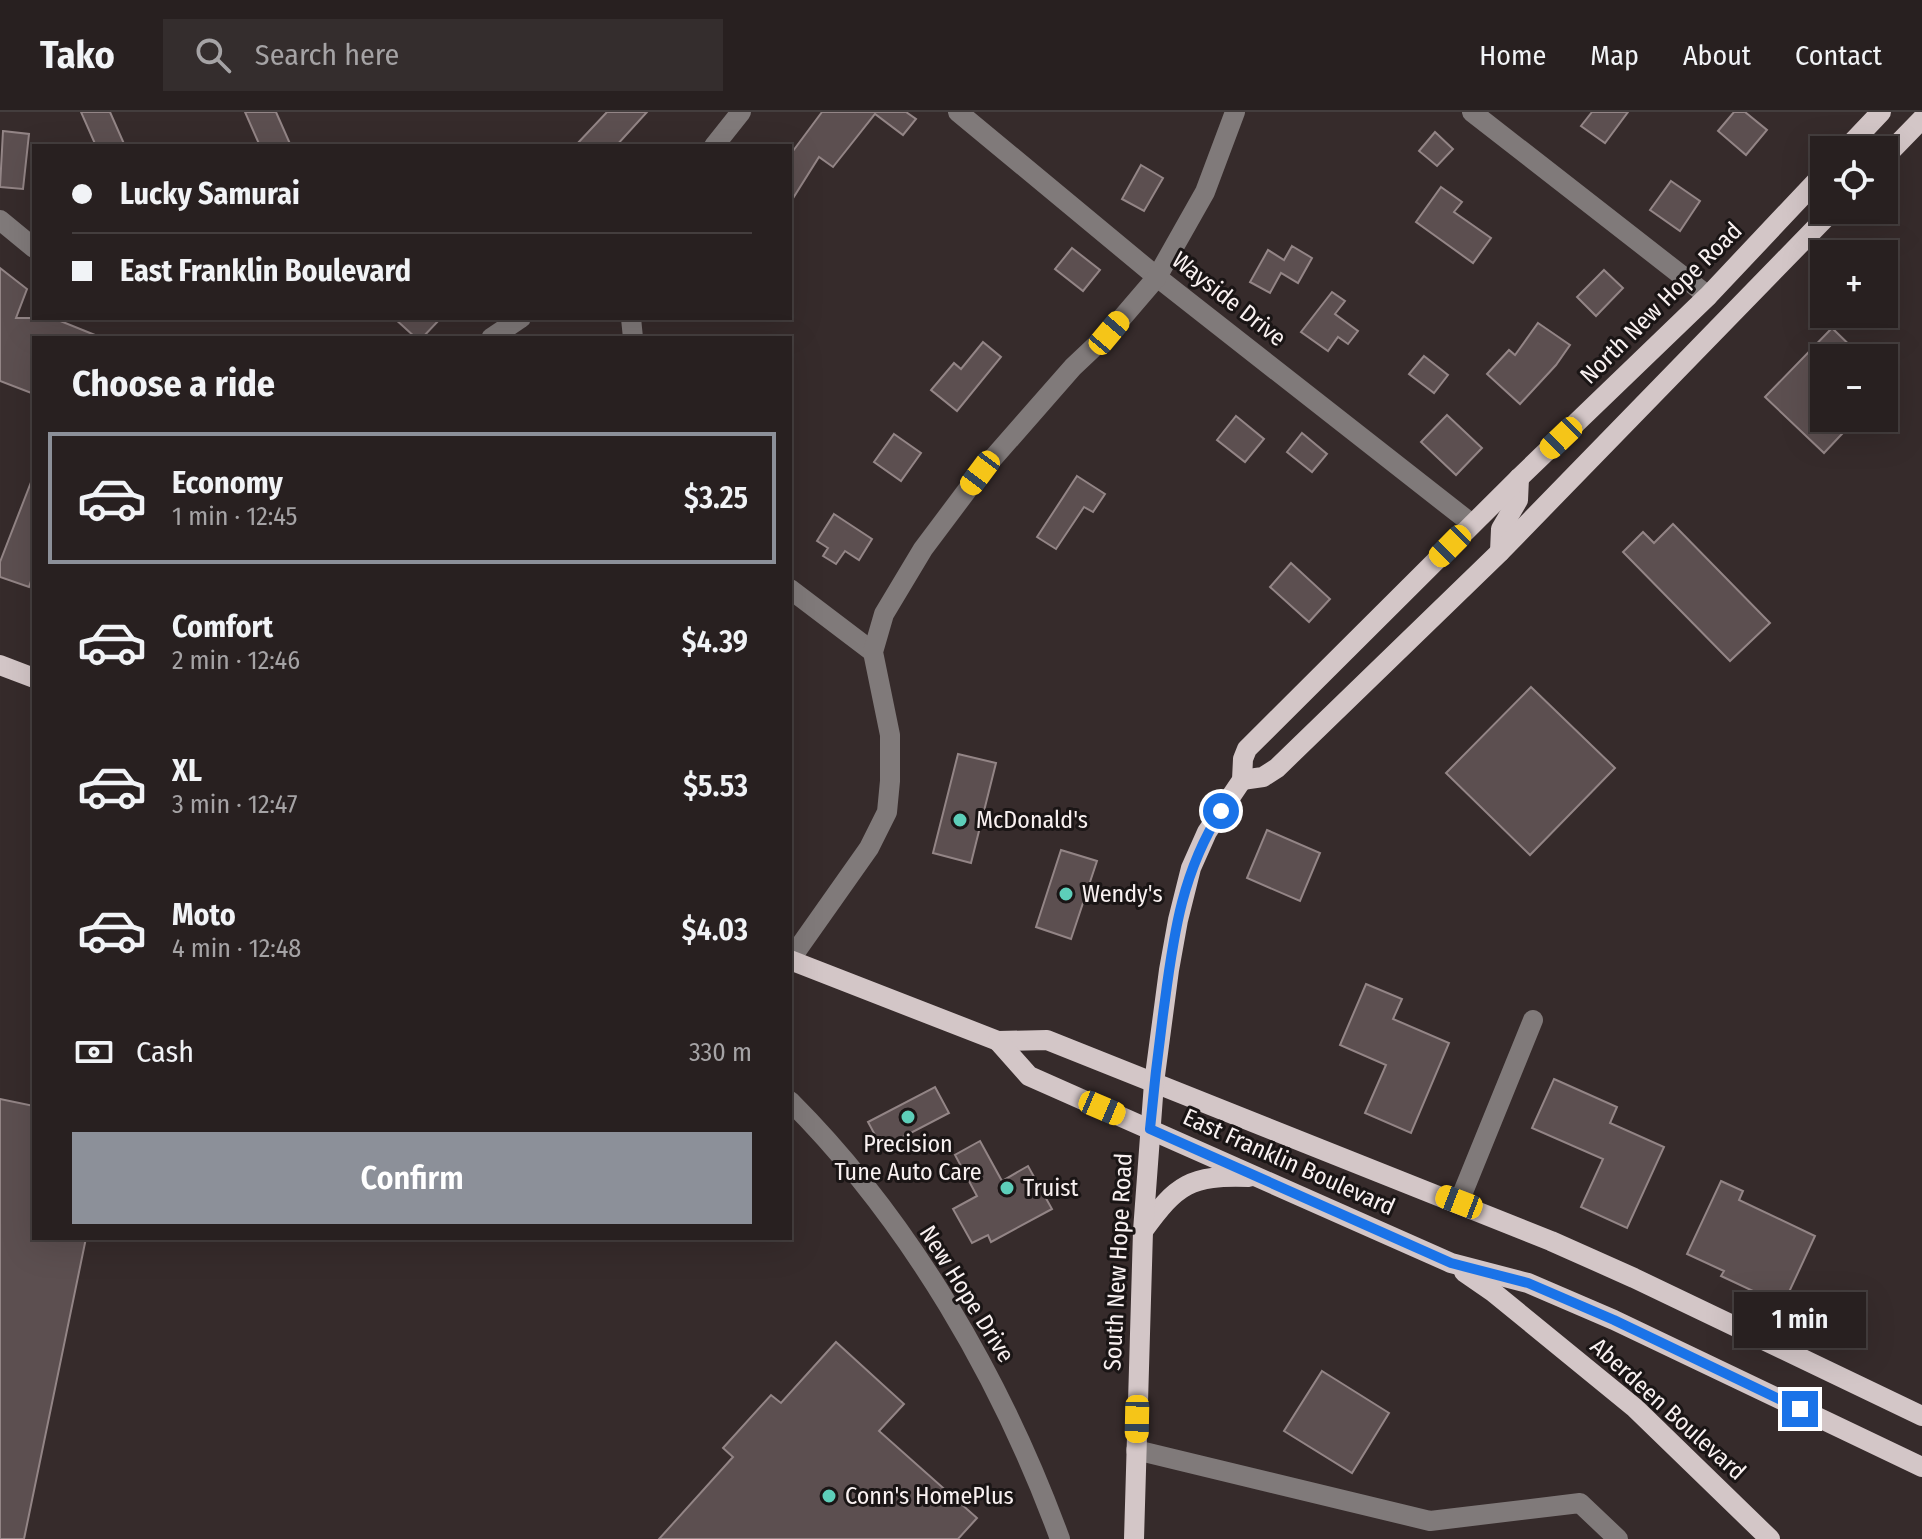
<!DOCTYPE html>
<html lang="en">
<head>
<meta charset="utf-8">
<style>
	:root { --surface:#282020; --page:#342d2d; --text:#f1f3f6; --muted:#a5a3a5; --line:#443e3e; --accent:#8c9099 }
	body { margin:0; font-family:"Fira Sans Condensed",sans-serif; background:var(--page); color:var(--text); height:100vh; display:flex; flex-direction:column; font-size:30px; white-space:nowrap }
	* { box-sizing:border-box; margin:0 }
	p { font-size:26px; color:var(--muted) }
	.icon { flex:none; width:44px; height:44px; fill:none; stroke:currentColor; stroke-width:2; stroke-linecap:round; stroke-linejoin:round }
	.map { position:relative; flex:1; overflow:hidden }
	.drawer { position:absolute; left:32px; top:224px; width:760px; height:904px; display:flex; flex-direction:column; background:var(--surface); border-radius:0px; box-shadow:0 8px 32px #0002,0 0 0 2px var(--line) }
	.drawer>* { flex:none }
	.top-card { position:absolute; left:32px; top:32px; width:760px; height:176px; border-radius:0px; box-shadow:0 8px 32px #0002,0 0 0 2px var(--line); display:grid; align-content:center; height:176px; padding:0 40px; background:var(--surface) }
	.fabs { position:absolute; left:1810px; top:24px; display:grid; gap:16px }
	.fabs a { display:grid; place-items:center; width:88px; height:88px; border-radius:0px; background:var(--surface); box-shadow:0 8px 32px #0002,0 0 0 2px var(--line); font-size:40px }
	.end { position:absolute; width:36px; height:36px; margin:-18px; border:10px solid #1a73e8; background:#fff; box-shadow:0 0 0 4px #fff }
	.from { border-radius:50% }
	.bubble { position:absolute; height:56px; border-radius:0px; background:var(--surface); box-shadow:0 8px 32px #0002,0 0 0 2px var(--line); font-size:26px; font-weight:600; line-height:56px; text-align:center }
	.car { position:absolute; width:24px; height:48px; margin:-24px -12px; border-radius:10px; box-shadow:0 0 6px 2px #0007; background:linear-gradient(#f5c518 24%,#345 0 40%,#f5c518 0 76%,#345 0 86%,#f5c518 0) }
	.top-card b { display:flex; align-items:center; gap:28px; height:76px; font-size:30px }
	.top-card b+b { border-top:2px solid var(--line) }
	.top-card i { width:20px; height:20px; background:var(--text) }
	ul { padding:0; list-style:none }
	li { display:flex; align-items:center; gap:24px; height:132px; margin:0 16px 12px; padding:0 24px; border:4px solid transparent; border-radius:0px }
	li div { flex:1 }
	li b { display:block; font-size:30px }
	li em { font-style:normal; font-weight:600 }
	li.on { border-color:var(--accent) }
	li>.icon { width:72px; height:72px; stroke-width:1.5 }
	h2 { padding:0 40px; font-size:36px; line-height:96px }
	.pay { display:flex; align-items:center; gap:20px; height:88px; padding:0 40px; font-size:30px }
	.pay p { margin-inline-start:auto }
	.cta { display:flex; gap:16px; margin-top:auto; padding:16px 40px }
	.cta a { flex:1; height:92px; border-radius:0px; background:var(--accent); color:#fff; font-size:32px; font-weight:600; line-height:92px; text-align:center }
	header { display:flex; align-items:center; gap:48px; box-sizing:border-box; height:112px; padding:0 40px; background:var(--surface); border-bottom:2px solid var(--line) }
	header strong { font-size:38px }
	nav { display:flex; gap:44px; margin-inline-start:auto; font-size:28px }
	.search { width:560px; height:72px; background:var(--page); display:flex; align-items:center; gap:20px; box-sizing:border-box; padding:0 28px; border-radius:0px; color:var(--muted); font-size:30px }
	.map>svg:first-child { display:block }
	.building { fill:#5c4f50; stroke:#938586; stroke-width:2 }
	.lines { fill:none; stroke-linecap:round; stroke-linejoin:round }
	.minor { stroke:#807a7a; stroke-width:20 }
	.major { stroke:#d3c6c7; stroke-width:20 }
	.route { stroke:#1a73e8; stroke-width:10 }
	.poi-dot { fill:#5dceb9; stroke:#1a1515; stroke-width:3 }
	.labels { text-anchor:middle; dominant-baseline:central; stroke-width:6; stroke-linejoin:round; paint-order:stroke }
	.street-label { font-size:24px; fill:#f9f1f1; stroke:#1a1515 }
	.poi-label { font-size:24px; fill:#f9f1f1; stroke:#1a1515; text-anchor:start }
</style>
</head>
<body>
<header>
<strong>Tako</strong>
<div class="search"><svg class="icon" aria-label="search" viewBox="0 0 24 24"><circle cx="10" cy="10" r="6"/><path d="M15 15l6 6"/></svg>Search here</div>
<nav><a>Home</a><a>Map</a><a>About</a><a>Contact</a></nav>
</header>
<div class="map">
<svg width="1922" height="1427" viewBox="0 0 1922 1427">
	<rect width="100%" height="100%" fill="#362b2b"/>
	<g class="building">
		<polygon points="81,0 110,0 125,34 96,34"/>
		<polygon points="245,0 276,0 291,34 260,34"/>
		<polygon points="607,0 647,0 616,34 575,34"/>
		<polygon points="822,0 906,0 916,7 903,23 875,2 833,55 819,45 790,91 790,43"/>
		<polygon points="1592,0 1628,0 1605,31 1581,14"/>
		<polygon points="1734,0 1745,0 1767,18 1746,43 1718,19"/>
		<polygon points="3,19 29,22 23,77 0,75"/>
		<polygon points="1435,20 1453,37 1437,54 1419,39"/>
		<polygon points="1141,53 1163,66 1144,99 1122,87"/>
		<polygon points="1671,69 1700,89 1680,119 1650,98"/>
		<polygon points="1441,75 1462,90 1454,100 1491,126 1473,151 1416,110"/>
		<polygon points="1292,134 1312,146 1298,171 1281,161 1270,181 1250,170 1268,138 1284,148"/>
		<polygon points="1072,136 1100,158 1083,179 1055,157"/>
		<polygon points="0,156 27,177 16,206 53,206 100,225 34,226 34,282 0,269"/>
		<polygon points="1604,158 1623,176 1596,204 1577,185"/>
		<polygon points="1332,180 1345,189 1335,202 1358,219 1348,232 1338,225 1328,239 1301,220"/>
		<polygon points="394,206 441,206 422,226 416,226"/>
		<polygon points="1538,211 1570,233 1556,253 1520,292 1487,262 1509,238 1515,243"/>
		<polygon points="1832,216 1863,246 1824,246 1824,306 1857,306 1824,341 1765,285"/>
		<polygon points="983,230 1001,245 957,299 931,278 954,251 961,257"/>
		<polygon points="1424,244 1448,263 1434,281 1409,262"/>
		<polygon points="1447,303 1482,336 1456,363 1421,330"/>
		<polygon points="1236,304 1264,327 1245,350 1217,328"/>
		<polygon points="1302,321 1327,342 1312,360 1287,340"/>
		<polygon points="894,322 921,341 901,369 874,350"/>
		<polygon points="1077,364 1105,382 1093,400 1084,395 1056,437 1037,425"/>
		<polygon points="33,365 34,460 29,475 0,465 0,450"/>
		<polygon points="834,402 872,427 859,448 845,439 836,452 823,444 828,436 817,429"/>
		<polygon points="1673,412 1770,511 1730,549 1623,440 1643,420 1654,431"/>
		<polygon points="1291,451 1330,487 1309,510 1270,475"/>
		<polygon points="1531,575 1615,656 1530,743 1446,661"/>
		<polygon points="958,642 996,651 971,751 933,741"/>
		<polygon points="1267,718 1320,741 1300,789 1247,766"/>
		<polygon points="1061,738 1097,749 1071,827 1036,815"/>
		<polygon points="1366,872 1402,887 1393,907 1449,931 1411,1021 1365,1001 1386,953 1340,933"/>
		<polygon points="1554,967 1617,995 1610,1011 1664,1035 1627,1116 1581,1095 1603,1047 1532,1016"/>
		<polygon points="935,975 949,1001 882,1036 868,1010"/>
		<polygon points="0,987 34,994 34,1126 86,1126 24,1427 0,1427"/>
		<polygon points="980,1029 1002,1069 1028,1054 1052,1097 991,1130 988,1123 972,1131 953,1097 977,1084 955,1043"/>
		<polygon points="1721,1069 1743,1079 1739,1088 1815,1124 1783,1193 1721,1164 1724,1159 1687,1142"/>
		<polygon points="836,1230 904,1292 879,1319 977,1406 958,1427 659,1427 733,1345 723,1336 771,1283 781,1291"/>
		<polygon points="1322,1259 1389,1301 1352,1361 1284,1319"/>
	</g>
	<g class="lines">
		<g class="minor">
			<polyline points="958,0 1157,165 1472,412"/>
			<polyline points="1472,0 1708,184"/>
			<polyline points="714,34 741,0"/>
			<polyline points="0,108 34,136"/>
			<polyline points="631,206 633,226"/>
			<polyline points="491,226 521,206"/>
			<polyline points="790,477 873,540"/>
			<polyline points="790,848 869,736 887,700 890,669 890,623 873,540 884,502 923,437 980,361 1073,255 1109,221 1157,165 1205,80 1235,0"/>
			<path d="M 790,989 C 910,1109 1002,1268 1060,1427"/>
			<polyline points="1459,1090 1533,908"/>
			<polyline points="1136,1338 1430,1409 1580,1391 1618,1427"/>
		</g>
		<g class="major">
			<polyline points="1845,38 1881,0"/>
			<polyline points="1884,46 1922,7"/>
			<polyline points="1500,440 1501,417 1518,388 1519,366"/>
			<polyline points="0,553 34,566"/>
			<polyline points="1242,668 1263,665 1277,656 1500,440 1833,98"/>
			<polyline points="790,848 998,929 1047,928 1551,1129 1634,1166 1922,1304"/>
			<polyline points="998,929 1029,964 1451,1151 1528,1171 1614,1208 1922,1355"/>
			<path d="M 1143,1119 C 1177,1072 1190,1063 1249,1065"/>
			<polyline points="1464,1160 1493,1180 1635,1296 1770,1427"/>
			<polyline points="1134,1427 1143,1119 1154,971 1169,858 1178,808 1191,756 1207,720 1242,668 1243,647 1247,637 1519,366 1708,184 1824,61"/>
		</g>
	</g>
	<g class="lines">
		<path class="route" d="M 1221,699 C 1183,759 1174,819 1165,888 C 1159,931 1154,974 1150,1017 L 1451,1151 L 1528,1171 L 1614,1208 L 1800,1297"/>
	</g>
	<g class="poi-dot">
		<circle cx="960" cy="708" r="8"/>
		<circle cx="1066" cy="782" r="8"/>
		<circle cx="908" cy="1005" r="8"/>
		<circle cx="1007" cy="1076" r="8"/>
		<circle cx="829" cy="1384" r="8"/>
	</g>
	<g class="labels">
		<g class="street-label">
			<text transform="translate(1229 187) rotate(38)">Wayside Drive</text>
			<text transform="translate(1661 191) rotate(-45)">North New Hope Road</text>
			<text transform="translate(1289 1050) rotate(24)">East Franklin Boulevard</text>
			<text transform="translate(1118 1150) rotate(-87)">South New Hope Road</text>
			<text transform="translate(967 1182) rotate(58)">New Hope Drive</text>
			<text transform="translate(1668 1297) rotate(42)">Aberdeen Boulevard</text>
		</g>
		<g class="poi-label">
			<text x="976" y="708">McDonald's</text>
			<text x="1082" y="782">Wendy's</text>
			<text x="908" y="1032" text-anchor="middle">Precision<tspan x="908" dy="28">Tune Auto Care</tspan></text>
			<text x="1023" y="1076">Truist</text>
			<text x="845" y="1384">Conn's HomePlus</text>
		</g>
	</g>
</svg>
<div class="fabs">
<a><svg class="icon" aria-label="locate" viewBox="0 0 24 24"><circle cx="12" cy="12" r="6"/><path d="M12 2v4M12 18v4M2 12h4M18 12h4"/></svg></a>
<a>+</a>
<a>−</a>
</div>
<i class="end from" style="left:1221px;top:699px"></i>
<i class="end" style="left:1800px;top:1297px"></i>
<div class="bubble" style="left:1734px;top:1180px;width:132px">1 min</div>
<i class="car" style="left:1109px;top:221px;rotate:40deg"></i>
<i class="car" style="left:1561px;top:326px;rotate:226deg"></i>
<i class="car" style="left:980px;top:361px;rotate:217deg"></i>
<i class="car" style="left:1450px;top:434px;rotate:225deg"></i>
<i class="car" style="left:1102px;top:996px;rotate:113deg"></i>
<i class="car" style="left:1459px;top:1090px;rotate:291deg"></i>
<i class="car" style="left:1137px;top:1307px;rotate:181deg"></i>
<div class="top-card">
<b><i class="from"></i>Lucky Samurai</b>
<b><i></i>East Franklin Boulevard</b>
</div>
<section class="drawer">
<h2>Choose a ride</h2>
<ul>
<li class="on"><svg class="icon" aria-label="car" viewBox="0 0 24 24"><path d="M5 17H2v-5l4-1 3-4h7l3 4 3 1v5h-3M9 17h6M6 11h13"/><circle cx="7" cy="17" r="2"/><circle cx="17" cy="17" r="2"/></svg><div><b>Economy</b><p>1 min · 12:45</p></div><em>$3.25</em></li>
<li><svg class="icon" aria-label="car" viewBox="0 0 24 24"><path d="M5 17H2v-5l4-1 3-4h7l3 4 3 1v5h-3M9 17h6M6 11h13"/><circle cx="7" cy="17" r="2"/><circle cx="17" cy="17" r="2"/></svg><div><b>Comfort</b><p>2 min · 12:46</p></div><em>$4.39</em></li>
<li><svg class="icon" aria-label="car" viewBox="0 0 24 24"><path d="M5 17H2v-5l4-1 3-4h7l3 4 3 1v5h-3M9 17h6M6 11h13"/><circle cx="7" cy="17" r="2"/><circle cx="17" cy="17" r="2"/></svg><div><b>XL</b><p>3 min · 12:47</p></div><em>$5.53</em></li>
<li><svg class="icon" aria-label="car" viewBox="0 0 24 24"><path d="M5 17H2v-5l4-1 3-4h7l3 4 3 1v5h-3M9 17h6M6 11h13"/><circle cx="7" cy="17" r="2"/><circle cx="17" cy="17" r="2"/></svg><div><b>Moto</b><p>4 min · 12:48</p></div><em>$4.03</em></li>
</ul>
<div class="pay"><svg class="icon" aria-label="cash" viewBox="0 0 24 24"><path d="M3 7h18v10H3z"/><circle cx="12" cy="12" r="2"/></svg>Cash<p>330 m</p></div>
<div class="cta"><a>Confirm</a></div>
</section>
</div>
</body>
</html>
